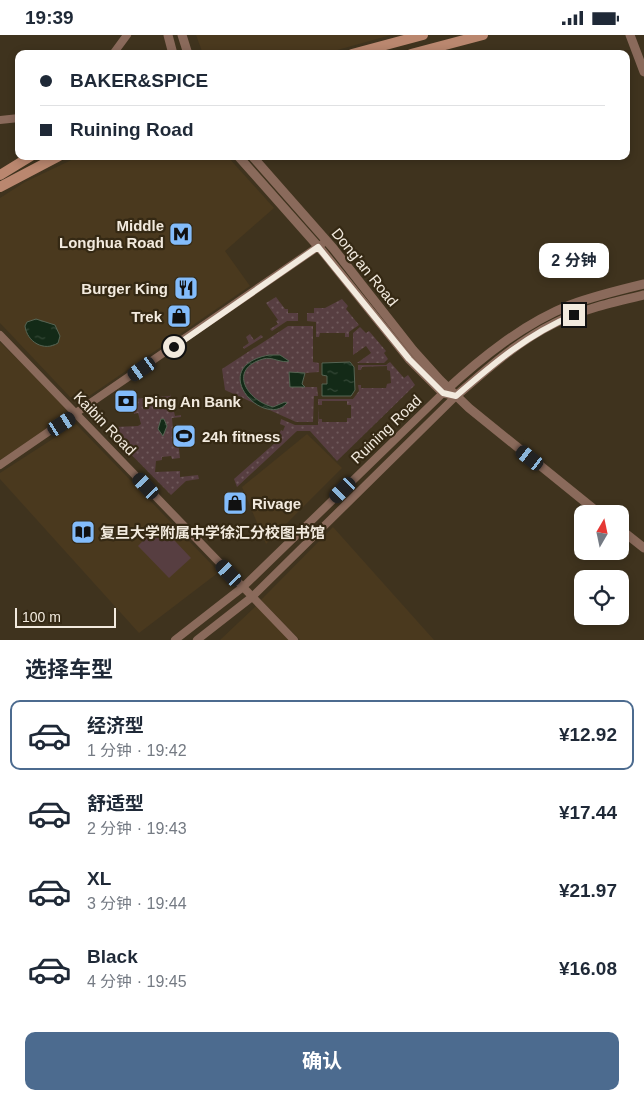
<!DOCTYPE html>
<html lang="zh">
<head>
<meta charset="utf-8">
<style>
	:root { --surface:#fff; --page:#f6f6f7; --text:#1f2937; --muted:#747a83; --line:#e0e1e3; --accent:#4c6b8f }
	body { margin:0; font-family:Helvetica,"Noto Sans SC",sans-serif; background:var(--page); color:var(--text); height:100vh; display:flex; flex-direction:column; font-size:19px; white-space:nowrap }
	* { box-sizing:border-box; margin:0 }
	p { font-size:16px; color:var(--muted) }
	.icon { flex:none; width:28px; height:28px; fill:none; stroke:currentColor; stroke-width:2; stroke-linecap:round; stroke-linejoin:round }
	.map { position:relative; height:605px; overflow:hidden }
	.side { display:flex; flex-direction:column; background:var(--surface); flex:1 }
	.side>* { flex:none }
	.hud { position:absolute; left:15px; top:15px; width:615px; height:110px; border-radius:10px; box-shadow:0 2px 8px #0003; display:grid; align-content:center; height:110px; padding:0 25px; background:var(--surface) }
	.needle { width:32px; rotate:9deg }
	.fabs { position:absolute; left:574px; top:470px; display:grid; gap:10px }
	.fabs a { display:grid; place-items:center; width:55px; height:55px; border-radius:10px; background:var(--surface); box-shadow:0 2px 8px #0003; font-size:25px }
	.scale { position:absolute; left:15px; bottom:12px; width:101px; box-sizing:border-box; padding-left:5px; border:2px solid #f2eade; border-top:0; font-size:14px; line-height:18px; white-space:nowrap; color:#f2eade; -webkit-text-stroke:4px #352914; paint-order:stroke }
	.end { position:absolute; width:22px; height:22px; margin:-11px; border:6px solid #f2eade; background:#111; box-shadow:0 0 0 2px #111 }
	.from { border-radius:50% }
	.bubble { position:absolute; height:35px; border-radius:10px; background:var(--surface); box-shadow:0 2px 8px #0003; font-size:16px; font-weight:700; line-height:35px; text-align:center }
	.car { position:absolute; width:15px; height:30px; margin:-15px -8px; border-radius:6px; box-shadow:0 0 4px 1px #0007; background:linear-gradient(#222 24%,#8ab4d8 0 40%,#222 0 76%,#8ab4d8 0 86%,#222 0) }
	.hud b { display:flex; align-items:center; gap:18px; height:48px; font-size:19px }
	.hud b+b { border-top:1px solid var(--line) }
	.hud i { width:12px; height:12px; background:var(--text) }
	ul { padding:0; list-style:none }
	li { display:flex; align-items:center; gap:15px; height:70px; margin:0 10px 8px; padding:0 15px; border:2px solid transparent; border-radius:10px }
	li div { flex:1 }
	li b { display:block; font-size:19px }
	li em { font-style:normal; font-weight:700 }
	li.active { border-color:var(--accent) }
	li>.icon { width:45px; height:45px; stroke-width:1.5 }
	h2 { padding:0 25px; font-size:22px; line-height:60px }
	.primary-button { display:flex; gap:10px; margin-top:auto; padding:10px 25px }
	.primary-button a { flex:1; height:58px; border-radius:10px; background:var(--accent); color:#fff; font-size:20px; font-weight:700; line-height:58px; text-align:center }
	.status { display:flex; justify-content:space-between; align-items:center; height:35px; padding:0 25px; background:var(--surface); direction:ltr }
	.status svg { height:14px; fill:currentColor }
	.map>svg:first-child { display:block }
	.built { fill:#4a391e }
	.green { fill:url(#green-dots) }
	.pitch { fill:#573e41 }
	.water { fill:url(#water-ripples); stroke:#566453 }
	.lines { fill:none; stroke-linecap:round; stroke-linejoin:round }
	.minor { stroke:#8a6a5b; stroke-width:8 }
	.tertiary { stroke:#8a6a5b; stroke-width:9 }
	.secondary { stroke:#ba876f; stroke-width:10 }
	.route { stroke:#f2eade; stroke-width:6 }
	.labels { text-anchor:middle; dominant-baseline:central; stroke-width:4.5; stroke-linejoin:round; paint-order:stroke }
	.poi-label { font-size:15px; font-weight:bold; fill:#f2eade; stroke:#352914; text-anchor:start }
	.street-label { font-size:15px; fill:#f2eade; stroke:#352914 }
</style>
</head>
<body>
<div class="status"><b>19:39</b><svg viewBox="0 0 49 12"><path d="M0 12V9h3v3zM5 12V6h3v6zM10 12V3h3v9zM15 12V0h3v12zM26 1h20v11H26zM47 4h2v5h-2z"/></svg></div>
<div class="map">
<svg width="644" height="605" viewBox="0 0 644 605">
	<defs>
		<pattern id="green-dots" width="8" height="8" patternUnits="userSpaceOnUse" patternTransform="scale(1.25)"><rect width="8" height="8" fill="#573e41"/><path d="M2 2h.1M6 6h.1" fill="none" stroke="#705a5c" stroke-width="1.8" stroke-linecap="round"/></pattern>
		<pattern id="water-ripples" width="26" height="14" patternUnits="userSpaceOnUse" patternTransform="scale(1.25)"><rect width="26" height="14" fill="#132a17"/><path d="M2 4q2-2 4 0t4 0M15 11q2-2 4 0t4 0" fill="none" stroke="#364938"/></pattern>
	</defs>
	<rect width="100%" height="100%" fill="#3f331e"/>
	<g class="built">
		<polygon points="196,0 391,0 323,19 203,19"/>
		<polygon points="80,121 227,121 274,173 225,216 250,251 82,366 70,362 0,288 0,163 25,147"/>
		<polygon points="0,307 72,378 0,425"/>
		<polygon points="76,389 219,537 139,598 0,444 0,438"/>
		<polygon points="307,399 342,433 266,509 242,452"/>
		<polygon points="333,492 434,605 300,605 261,565"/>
		<polygon points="256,571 291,605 220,605"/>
	</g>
	<g class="green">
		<polygon points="276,262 285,274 288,274 288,278 298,278 298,286 287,286 272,296 270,294 278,289 276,286 278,285 266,268"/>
		<polygon points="342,264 348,271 346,274 359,290 349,297 349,302 345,302 345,298 320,298 319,302 316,302 316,287 307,286 307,278 314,278 314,273 325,273"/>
		<polygon points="288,291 313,291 313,327 319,328 319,337 305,338 302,342 302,349 305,352 317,352 318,361 314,361 313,387 296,387 225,355 222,334"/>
		<polygon points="360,292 366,298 369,296 386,316 384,318 388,324 384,328 357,328 371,318 366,311 353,320 353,298"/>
		<polygon points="250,299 254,305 261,300 263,302 244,314 243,312 249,308 246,302"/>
		<polygon points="390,327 404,343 408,340 415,350 337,426 310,396 297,396 237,452 234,444 276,407 281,395 283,396 285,391 280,389 281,384 295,390 318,390 319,371 319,384 322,384 322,387 347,387 347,383 351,383 351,370 347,370 347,366 322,366 322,370 318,370 318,364 353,364 359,356 358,350 361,350 361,353 386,353 387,349 391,348 390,336 387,335 387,331 362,332 361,335 358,335 358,330 386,330"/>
		<polygon points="170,359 175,381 181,380 181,382 172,383 173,394 182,393 182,396 177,397 180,423 172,424 171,421 162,422 162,425 156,426 155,437 180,436 180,442 198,440 199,444 186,446 171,460 109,397 114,392 138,391 141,389 138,378 134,379 132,364 170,361"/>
	</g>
	<polygon class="pitch" points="159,489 191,523 169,543 138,511"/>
	<g class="water">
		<path d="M 36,284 L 55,290 L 60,301 L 58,308 C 44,317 27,307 25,291 L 27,287 Z"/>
		<path d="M 269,320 L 280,320 L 289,326 C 282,329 272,321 263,324 C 228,334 246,365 273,372 L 285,367 L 287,368 C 264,395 205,332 269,320 Z"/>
		<polygon points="350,327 354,332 355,355 351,361 322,361 322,349 327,349 327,341 322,340 322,328"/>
		<polygon points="289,337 305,338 302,349 305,352 290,352"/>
		<polygon points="161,384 164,384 167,391 163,401 158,394"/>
	</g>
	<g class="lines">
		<g class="minor">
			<polyline points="113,19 127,0"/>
			<polyline points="0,85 19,83"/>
			<polyline points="0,300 294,605"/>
			<polyline points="0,430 322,209"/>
			<polyline points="175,605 243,552 443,358"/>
			<polyline points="197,605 252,562 456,361"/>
		</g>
		<g class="tertiary">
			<polyline points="168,0 173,19"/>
			<polyline points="182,0 188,19"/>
			<polyline points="630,0 644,37"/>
			<polyline points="238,121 323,217 409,324 443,358 455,361"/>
			<polyline points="252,121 333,213 413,315 440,345 469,373 600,479"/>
			<path d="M 445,356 C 482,322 523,289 570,270 C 594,261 619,255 644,249"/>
			<path d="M 456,361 C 487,334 518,306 555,288 C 583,274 614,267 644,260"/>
			<polyline points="620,494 644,513"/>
		</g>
		<g class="secondary">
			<polyline points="352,19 423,0"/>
			<polyline points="411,19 483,0"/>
			<polyline points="0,140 31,121"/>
			<polyline points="0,152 59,121"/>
		</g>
	</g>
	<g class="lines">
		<path class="route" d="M 174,312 L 318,212 L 409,324 L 443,358 L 456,361 C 493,329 528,299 574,280"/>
	</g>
	<defs>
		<g id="metro-square" transform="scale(1.25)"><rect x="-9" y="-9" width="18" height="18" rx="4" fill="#83bcfb" stroke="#352914"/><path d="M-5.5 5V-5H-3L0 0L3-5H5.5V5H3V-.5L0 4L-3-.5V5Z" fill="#111"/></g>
		<g id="restaurant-square" transform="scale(1.25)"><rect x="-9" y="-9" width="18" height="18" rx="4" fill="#83bcfb" stroke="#352914"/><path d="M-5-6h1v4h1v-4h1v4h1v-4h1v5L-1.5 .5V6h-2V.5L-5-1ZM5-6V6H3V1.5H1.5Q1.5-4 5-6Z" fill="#111"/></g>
		<g id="shop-square" transform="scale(1.25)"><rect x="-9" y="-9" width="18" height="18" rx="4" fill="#83bcfb" stroke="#352914"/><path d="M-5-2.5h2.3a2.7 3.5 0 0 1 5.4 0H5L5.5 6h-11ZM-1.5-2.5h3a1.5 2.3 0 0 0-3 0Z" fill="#111"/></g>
		<g id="bank-square" transform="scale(1.25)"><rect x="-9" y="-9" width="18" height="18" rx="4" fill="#83bcfb" stroke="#352914"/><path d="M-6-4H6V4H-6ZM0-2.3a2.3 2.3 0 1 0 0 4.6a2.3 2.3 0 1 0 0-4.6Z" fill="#111"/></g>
		<g id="stadium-square" transform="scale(1.25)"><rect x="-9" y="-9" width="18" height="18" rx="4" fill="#83bcfb" stroke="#352914"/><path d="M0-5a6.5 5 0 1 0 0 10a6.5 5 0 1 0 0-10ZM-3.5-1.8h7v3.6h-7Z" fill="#111"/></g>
		<g id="library-square" transform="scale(1.25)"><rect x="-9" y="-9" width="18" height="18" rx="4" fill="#83bcfb" stroke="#352914"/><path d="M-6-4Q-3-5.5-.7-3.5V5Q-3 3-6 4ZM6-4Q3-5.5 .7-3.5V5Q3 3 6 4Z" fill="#111"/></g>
	</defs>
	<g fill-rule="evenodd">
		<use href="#metro-square" x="181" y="199"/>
		<use href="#restaurant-square" x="186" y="253"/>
		<use href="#shop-square" x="179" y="281"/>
		<use href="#bank-square" x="126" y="366"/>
		<use href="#stadium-square" x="184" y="401"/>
		<use href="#shop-square" x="235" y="468"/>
		<use href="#library-square" x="83" y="497"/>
	</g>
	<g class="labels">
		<g class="poi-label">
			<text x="164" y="190" text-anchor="end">Middle<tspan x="164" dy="17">Longhua Road</tspan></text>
			<text x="168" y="253" text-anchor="end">Burger King</text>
			<text x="162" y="281" text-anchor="end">Trek</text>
			<text x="144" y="366">Ping An Bank</text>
			<text x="202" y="401">24h fitness</text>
			<text x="252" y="468">Rivage</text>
			<text x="100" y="497">复旦大学附属中学徐汇分校图书馆</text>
		</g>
		<g class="street-label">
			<text transform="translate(365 232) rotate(51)">Dong'an Road</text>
			<text transform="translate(105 388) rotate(46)">Kaibin Road</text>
			<text transform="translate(386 394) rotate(-44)">Ruining Road</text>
		</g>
	</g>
</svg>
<div class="fabs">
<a><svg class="needle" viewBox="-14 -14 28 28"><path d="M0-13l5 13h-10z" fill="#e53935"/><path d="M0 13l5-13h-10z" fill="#747a83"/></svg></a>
<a><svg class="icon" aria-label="locate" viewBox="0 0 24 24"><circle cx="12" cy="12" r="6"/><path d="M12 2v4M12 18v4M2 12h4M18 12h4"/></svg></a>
</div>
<div class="scale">100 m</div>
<i class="end from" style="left:174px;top:312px"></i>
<i class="end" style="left:574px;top:280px"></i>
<div class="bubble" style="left:539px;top:208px;width:70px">2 分钟</div>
<i class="car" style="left:142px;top:334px;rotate:235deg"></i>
<i class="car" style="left:62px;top:389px;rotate:57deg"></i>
<i class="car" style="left:530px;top:423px;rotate:308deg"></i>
<i class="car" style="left:146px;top:451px;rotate:317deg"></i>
<i class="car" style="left:343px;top:455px;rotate:226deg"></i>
<i class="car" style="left:229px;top:538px;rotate:317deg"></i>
<div class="hud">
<b><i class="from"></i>BAKER&amp;SPICE</b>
<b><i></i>Ruining Road</b>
</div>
</div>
<section class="side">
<h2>选择车型</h2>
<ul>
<li class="active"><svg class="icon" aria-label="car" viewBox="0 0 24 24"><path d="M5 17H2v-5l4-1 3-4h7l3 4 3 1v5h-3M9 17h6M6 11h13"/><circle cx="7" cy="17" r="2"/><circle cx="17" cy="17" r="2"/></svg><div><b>经济型</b><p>1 分钟 · 19:42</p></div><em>¥12.92</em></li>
<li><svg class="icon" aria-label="car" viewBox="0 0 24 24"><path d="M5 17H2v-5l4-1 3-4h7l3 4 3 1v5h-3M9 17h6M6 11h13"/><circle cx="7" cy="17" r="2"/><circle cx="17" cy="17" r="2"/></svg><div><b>舒适型</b><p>2 分钟 · 19:43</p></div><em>¥17.44</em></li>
<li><svg class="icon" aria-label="car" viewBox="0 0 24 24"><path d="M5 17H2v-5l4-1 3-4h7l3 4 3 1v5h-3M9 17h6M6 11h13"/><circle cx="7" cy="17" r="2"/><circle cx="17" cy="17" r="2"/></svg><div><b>XL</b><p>3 分钟 · 19:44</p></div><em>¥21.97</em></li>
<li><svg class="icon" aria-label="car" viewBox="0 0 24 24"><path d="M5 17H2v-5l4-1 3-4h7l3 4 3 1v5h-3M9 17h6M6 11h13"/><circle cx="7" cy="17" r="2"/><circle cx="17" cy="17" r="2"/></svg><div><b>Black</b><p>4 分钟 · 19:45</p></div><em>¥16.08</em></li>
</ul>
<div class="primary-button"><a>确认</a></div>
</section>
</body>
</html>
